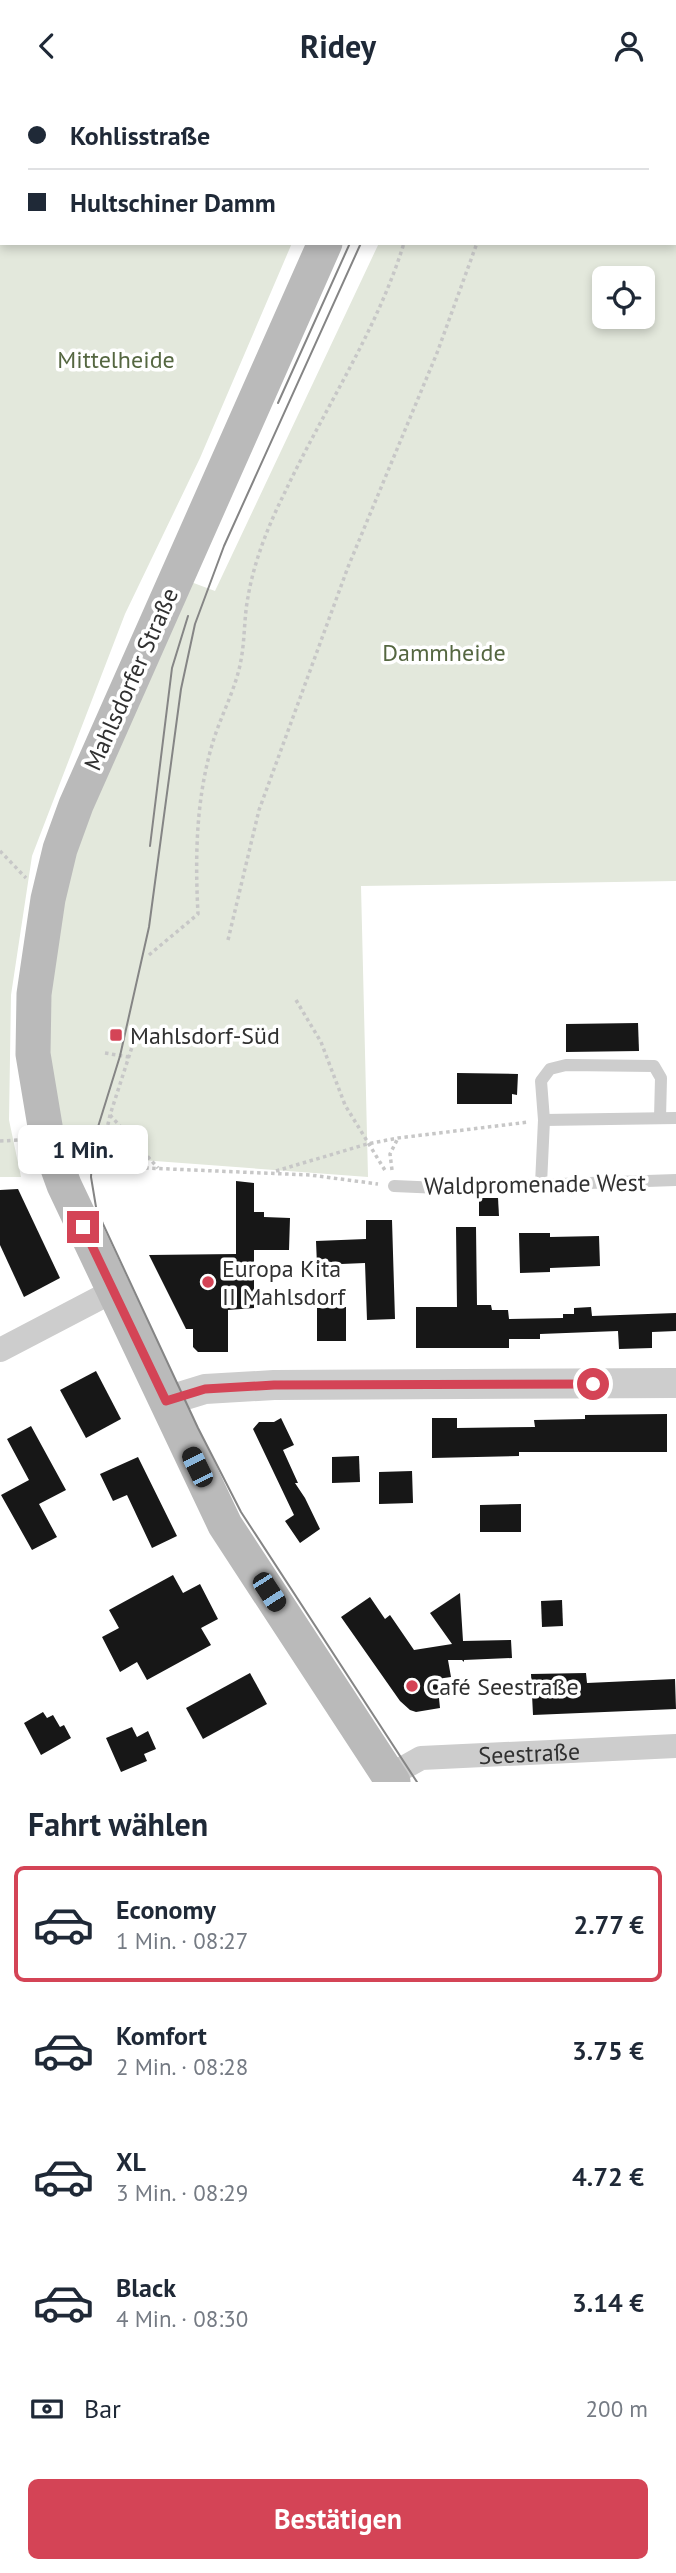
<!DOCTYPE html>
<html lang="de">
<head>
<meta charset="utf-8">
<style>
	:root { --surface:#fff; --page:#f2f2f3; --text:#1f2937; --muted:#747a83; --line:#e0e1e3; --accent:#d44456 }
	body { margin:0; font-family:"PT Sans",sans-serif; background:var(--page); color:var(--text); height:100vh; display:flex; flex-direction:column; font-size:26px; white-space:nowrap }
	* { box-sizing:border-box; margin:0 }
	p { font-size:23px; color:var(--muted) }
	.icon { flex:none; width:38px; height:38px; fill:none; stroke:currentColor; stroke-width:2; stroke-linecap:round; stroke-linejoin:round }
	.map { position:relative; height:1691px; overflow:hidden }
	.sheet { display:flex; flex-direction:column; background:var(--surface); flex:1 }
	.sheet>* { flex:none }
	.hud { position:absolute; left:0px; top:0px; width:677px; height:154px; box-shadow:0 4px 10px #0003; display:grid; align-content:center; height:154px; padding:0 28px; background:var(--surface) }
	.controls { position:absolute; left:592px; top:175px; display:grid; gap:14px }
	.controls a { display:grid; place-items:center; width:63px; height:63px; border-radius:10px; background:var(--surface); box-shadow:0 4px 10px #0003; font-size:35px }
	.end { position:absolute; width:32px; height:32px; margin:-16px; border:9px solid #d44456; background:#fff; box-shadow:0 0 0 4px #fff }
	.from { border-radius:50% }
	.bubble { position:absolute; height:49px; border-radius:10px; background:var(--surface); box-shadow:0 4px 10px #0003; font-size:23px; font-weight:600; line-height:49px; text-align:center }
	.car { position:absolute; width:21px; height:42px; margin:-21px -10px; border-radius:9px; box-shadow:0 0 5px 2px #0007; background:linear-gradient(#222 24%,#8ab4d8 0 40%,#222 0 76%,#8ab4d8 0 86%,#222 0) }
	.hud b { display:flex; align-items:center; gap:24px; height:66px; font-size:26px }
	.hud b+b { border-top:2px solid var(--line) }
	.hud i { width:18px; height:18px; background:var(--text) }
	ul { padding:0; list-style:none }
	li { display:flex; align-items:center; gap:21px; height:116px; margin:0 14px 10px; padding:0 14px; border:4px solid transparent; border-radius:10px }
	li div { flex:1 }
	li b { display:block; font-size:26px }
	li em { font-style:normal; font-weight:600 }
	li.selected { border-color:var(--accent) }
	li>.icon { width:63px; height:63px; stroke-width:1.5 }
	h2 { padding:0 28px; font-size:32px; line-height:84px }
	.pay { display:flex; align-items:center; gap:18px; height:77px; padding:0 28px; font-size:26px }
	.pay p { margin-inline-start:auto }
	.primary-button { display:flex; gap:14px; margin-top:auto; padding:14px 28px }
	.primary-button a { flex:1; height:80px; border-radius:10px; background:var(--accent); color:#fff; font-size:28px; font-weight:600; line-height:80px; text-align:center }
	header { display:flex; justify-content:space-between; align-items:center; height:91px; padding:0 28px; background:var(--surface); font-size:32px; font-weight:600 }
	.map>svg:first-child { display:block }
	.green { fill:#e3e8dc; fill-rule:evenodd }
	.building { fill:#171717 }
	.lines { fill:none; stroke-linecap:round; stroke-linejoin:round }
	.path { stroke:#c7c7c7; stroke-width:3.5; stroke-dasharray:3.5 3.5; stroke-linecap:butt }
	.service { stroke:#cdcdcd; stroke-width:12 }
	.minor { stroke:#cdcdcd; stroke-width:24 }
	.tertiary { stroke:#cdcdcd; stroke-width:30 }
	.secondary { stroke:#bababa; stroke-width:35 }
	.tram { stroke:#858585; stroke-width:2 }
	.route { stroke:#d44456; stroke-width:9 }
	.poi-dot { fill:#d44456; stroke:#fff; stroke-width:2.5 }
	.labels { text-anchor:middle; dominant-baseline:central; stroke-width:7; stroke-linejoin:round; paint-order:stroke }
	.park-label { font-size:24px; fill:#556741; stroke:#fff }
	.street-label { font-size:24px; fill:#303030; stroke:#fff }
	.poi-label { font-size:24px; fill:#303030; stroke:#fff; text-anchor:start }
</style>
</head>
<body>
<header><svg class="icon" aria-label="back" viewBox="0 0 24 24"><path d="M15 5l-7 7 7 7"/></svg>Ridey<svg class="icon" aria-label="person" viewBox="0 0 24 24"><circle cx="12" cy="8" r="4"/><path d="M4 21q1-7 8-7t8 7"/></svg></header>
<div class="map">
<svg width="676" height="1691" viewBox="0 0 676 1691">
	<rect width="100%" height="100%" fill="#fff"/>
	<g class="green">
		<polygon points="0,0 358,0 2,2 2,152 292,152 200,367 125,523 32,765 11,904 9,1029 21,1086 0,1086"/>
		<path d="M 447,0 L 676,0 L 676,790 L 361,795 L 368,1086 L 74,1064 L 52,1010 L 44,902 L 63,785 L 191,491 L 215,500 L 379,152 L 676,152 L 676,2 L 446,2 ZM 604,187 L 642,187 L 642,226 L 604,226 Z"/>
	</g>
	<g class="building">
		<polygon points="638,932 639,960 566,961 566,933"/>
		<polygon points="457,982 518,983 517,1004 512,1003 512,1013 457,1013"/>
		<polygon points="236,1090 254,1092 254,1121 264,1121 264,1126 290,1127 289,1159 254,1159 254,1217 228,1219 228,1261 198,1261 193,1256 193,1238 186,1238 149,1164 236,1163"/>
		<polygon points="18,1098 60,1187 24,1206 0,1154 0,1099"/>
		<polygon points="479,1107 498,1107 499,1125 479,1125"/>
		<polygon points="366,1129 392,1129 395,1228 367,1229 365,1172 317,1174 316,1150 366,1148"/>
		<polygon points="456,1136 476,1136 477,1214 491,1214 492,1219 508,1219 509,1228 563,1227 563,1223 574,1223 574,1217 591,1216 592,1225 676,1222 676,1240 652,1241 652,1257 619,1258 618,1240 540,1243 540,1248 509,1248 509,1257 416,1257 416,1216 457,1216"/>
		<polygon points="519,1142 550,1142 550,1146 599,1145 600,1175 550,1177 550,1181 520,1182"/>
		<polygon points="346,1216 346,1250 317,1250 317,1217"/>
		<polygon points="96,1280 121,1328 86,1347 60,1299"/>
		<polygon points="667,1323 667,1361 519,1361 519,1365 432,1367 432,1327 457,1327 457,1337 535,1336 534,1329 585,1328 585,1324"/>
		<polygon points="281,1327 294,1354 283,1359 298,1392 295,1392 305,1407 320,1438 300,1452 285,1430 294,1424 253,1338 259,1331 274,1331"/>
		<polygon points="31,1335 66,1399 39,1413 57,1446 32,1459 1,1404 29,1389 7,1348"/>
		<polygon points="359,1365 360,1391 332,1392 332,1366"/>
		<polygon points="138,1366 177,1445 152,1457 127,1404 113,1410 100,1383"/>
		<polygon points="412,1380 413,1412 379,1413 379,1381"/>
		<polygon points="521,1413 521,1441 480,1441 480,1414"/>
		<polygon points="173,1484 183,1502 200,1493 218,1528 201,1537 211,1554 147,1589 137,1571 120,1581 102,1546 119,1537 109,1519"/>
		<polygon points="460,1502 463,1550 511,1549 512,1567 464,1569 464,1571 462,1569 448,1569 451,1586 437,1588 440,1617 416,1621 410,1619 400,1610 341,1526 370,1506 385,1528 390,1524 414,1559 452,1553 430,1522"/>
		<polygon points="562,1509 563,1535 542,1536 541,1510"/>
		<polygon points="250,1582 267,1613 203,1648 186,1617"/>
		<polygon points="586,1582 587,1592 675,1588 676,1618 533,1624 531,1583"/>
		<polygon points="43,1621 47,1627 53,1624 60,1636 64,1634 71,1647 41,1664 24,1632"/>
		<polygon points="132,1636 137,1646 148,1640 156,1658 144,1663 147,1670 121,1681 106,1647"/>
	</g>
	<g class="lines">
		<g class="path">
			<polyline points="454,2 455,0"/>
			<polyline points="546,2 547,0"/>
			<polyline points="0,760 26,787"/>
			<polyline points="228,849 259,719 348,476 437,262 477,152"/>
			<path d="M 149,864 L 198,823 C 195,766 196,709 212,654 C 220,626 236,598 241,569 C 245,548 244,526 248,506 C 254,470 269,433 285,401 C 324,318 377,240 404,152"/>
			<polyline points="296,909 321,951 345,1014 386,1081"/>
			<polyline points="105,962 129,966"/>
			<polyline points="110,1024 158,1077"/>
			<polyline points="0,1050 19,1049"/>
			<polyline points="83,1070 99,1075 310,1084 378,1093"/>
			<polyline points="99,1075 110,1024 132,956"/>
			<polyline points="392,1079 390,1063 398,1047"/>
			<polyline points="276,1080 367,1053 398,1047 529,1031"/>
		</g>
		<g class="service">
			<polyline points="544,1029 676,1027"/>
			<polyline points="541,1093 544,1029 541,990 550,978 566,974 654,975 661,987 660,1027"/>
			<polyline points="394,1095 440,1097 676,1089"/>
		</g>
		<g class="minor">
			<polyline points="0,1259 113,1200"/>
			<path id="s1" d="M 389,1685 L 421,1667 L 676,1655"/>
		</g>
		<polyline class="tertiary" points="166,1310 205,1298 274,1294 676,1292"/>
		<g class="secondary">
			<polyline points="392,2 393,0"/>
			<polyline points="325,152 76,714 60,758 48,808 34,903 33,963 47,1047 64,1094 225,1434 393,1691"/>
		</g>
		<g class="tram">
			<polyline points="416,2 417,0"/>
			<polyline points="361,152 224,455 195,533 181,598 149,836 120,965 93,1052 91,1086 96,1116 103,1133 198,1337 241,1421 417,1691"/>
			<polyline points="278,312 350,152"/>
			<polyline points="150,755 172,577 188,525"/>
		</g>
	</g>
	<g class="lines">
		<polyline class="route" points="83,1136 166,1310 205,1298 274,1294 593,1293"/>
	</g>
	<g class="poi-dot">
		<rect x="109" y="937" width="14" height="14" rx="3.5"/>
		<circle cx="208" cy="1191" r="7"/>
		<circle cx="412" cy="1595" r="7"/>
	</g>
	<g class="labels">
		<g class="park-label">
			<text x="116" y="268">Mittelheide</text>
			<text x="444" y="561">Dammheide</text>
		</g>
		<g class="street-label">
			<text transform="translate(131 588) rotate(-66)">Mahlsdorfer Straße</text>
			<text transform="translate(535 1093) rotate(-1)">Waldpromenade West</text>
			<text stroke="none"><textPath href="#s1" startOffset="145">Seestraße</textPath></text>
		</g>
		<g class="poi-label">
			<text x="130" y="944">Mahlsdorf-Süd</text>
			<text x="222" y="1177">Europa Kita<tspan x="222" dy="28">II Mahlsdorf</tspan></text>
			<text x="426" y="1595">Café Seestraße</text>
		</g>
	</g>
</svg>
<div class="controls">
<a><svg class="icon" aria-label="locate" viewBox="0 0 24 24"><circle cx="12" cy="12" r="6"/><path d="M12 2v4M12 18v4M2 12h4M18 12h4"/></svg></a>
</div>
<i class="end from" style="left:593px;top:1293px"></i>
<i class="end" style="left:83px;top:1136px"></i>
<div class="bubble" style="left:18px;top:1034px;width:130px">1 Min.</div>
<i class="car" style="left:197px;top:1376px;rotate:334deg"></i>
<i class="car" style="left:269px;top:1501px;rotate:147deg"></i>
<div class="hud">
<b><i class="from"></i>Kohlisstraße</b>
<b><i></i>Hultschiner Damm</b>
</div>
</div>
<section class="sheet">
<h2>Fahrt wählen</h2>
<ul>
<li class="selected"><svg class="icon" aria-label="car" viewBox="0 0 24 24"><path d="M5 17H2v-5l4-1 3-4h7l3 4 3 1v5h-3M9 17h6M6 11h13"/><circle cx="7" cy="17" r="2"/><circle cx="17" cy="17" r="2"/></svg><div><b>Economy</b><p>1 Min. · 08:27</p></div><em>2.77 €</em></li>
<li><svg class="icon" aria-label="car" viewBox="0 0 24 24"><path d="M5 17H2v-5l4-1 3-4h7l3 4 3 1v5h-3M9 17h6M6 11h13"/><circle cx="7" cy="17" r="2"/><circle cx="17" cy="17" r="2"/></svg><div><b>Komfort</b><p>2 Min. · 08:28</p></div><em>3.75 €</em></li>
<li><svg class="icon" aria-label="car" viewBox="0 0 24 24"><path d="M5 17H2v-5l4-1 3-4h7l3 4 3 1v5h-3M9 17h6M6 11h13"/><circle cx="7" cy="17" r="2"/><circle cx="17" cy="17" r="2"/></svg><div><b>XL</b><p>3 Min. · 08:29</p></div><em>4.72 €</em></li>
<li><svg class="icon" aria-label="car" viewBox="0 0 24 24"><path d="M5 17H2v-5l4-1 3-4h7l3 4 3 1v5h-3M9 17h6M6 11h13"/><circle cx="7" cy="17" r="2"/><circle cx="17" cy="17" r="2"/></svg><div><b>Black</b><p>4 Min. · 08:30</p></div><em>3.14 €</em></li>
</ul>
<div class="pay"><svg class="icon" aria-label="cash" viewBox="0 0 24 24"><path d="M3 7h18v10H3z"/><circle cx="12" cy="12" r="2"/></svg>Bar<p>200 m</p></div>
<div class="primary-button"><a>Bestätigen</a></div>
</section>
</body>
</html>
